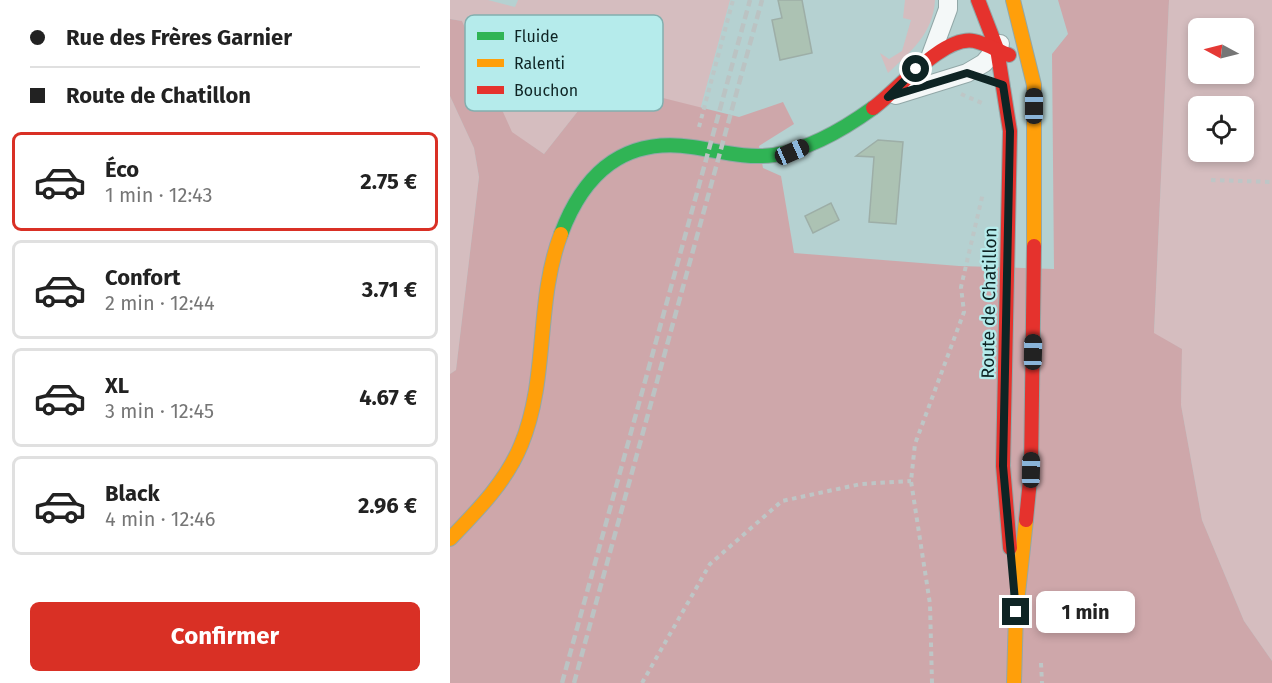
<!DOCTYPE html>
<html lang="fr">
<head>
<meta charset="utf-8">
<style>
	:root { --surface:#fff; --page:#f6f6f6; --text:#222; --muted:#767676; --line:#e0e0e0; --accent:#d93025 }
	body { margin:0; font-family:"Fira Sans",sans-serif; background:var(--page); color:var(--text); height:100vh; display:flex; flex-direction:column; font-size:22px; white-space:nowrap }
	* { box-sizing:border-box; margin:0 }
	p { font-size:20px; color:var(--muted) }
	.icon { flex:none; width:33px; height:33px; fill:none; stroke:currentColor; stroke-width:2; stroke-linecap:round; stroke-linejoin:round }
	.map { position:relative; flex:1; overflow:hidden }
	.drawer { display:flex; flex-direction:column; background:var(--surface); width:450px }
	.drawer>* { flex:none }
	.banner { display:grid; align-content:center; height:132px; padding:0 30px; background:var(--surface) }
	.needle { width:39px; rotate:277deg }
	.buttons { position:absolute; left:738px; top:18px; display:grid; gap:12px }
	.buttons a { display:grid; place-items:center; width:66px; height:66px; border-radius:9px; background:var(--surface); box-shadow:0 3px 9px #0003; font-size:30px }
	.end { position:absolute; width:27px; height:27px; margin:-14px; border:8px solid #0e2424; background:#fff; box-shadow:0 0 0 3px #fff }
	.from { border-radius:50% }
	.bubble { position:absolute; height:42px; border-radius:9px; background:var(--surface); box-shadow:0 3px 9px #0003; font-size:20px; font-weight:700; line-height:42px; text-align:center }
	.car { position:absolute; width:18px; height:36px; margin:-18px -9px; border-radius:8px; box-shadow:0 0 4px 2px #0007; background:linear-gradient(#222 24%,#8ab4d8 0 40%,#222 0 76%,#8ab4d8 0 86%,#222 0) }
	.banner b { display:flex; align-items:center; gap:21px; height:57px; font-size:22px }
	.banner b+b { border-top:2px solid var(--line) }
	.banner i { width:15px; height:15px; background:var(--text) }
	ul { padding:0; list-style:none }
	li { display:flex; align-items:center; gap:18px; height:99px; margin:0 12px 9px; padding:0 18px; border:3px solid var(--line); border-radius:9px }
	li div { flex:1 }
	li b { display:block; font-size:22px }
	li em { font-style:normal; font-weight:700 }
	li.on { border-color:var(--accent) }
	li>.icon { width:54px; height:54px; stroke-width:1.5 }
	.button { display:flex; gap:12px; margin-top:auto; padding:12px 30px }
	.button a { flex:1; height:69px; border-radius:9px; background:var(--accent); color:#fff; font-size:24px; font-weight:700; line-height:69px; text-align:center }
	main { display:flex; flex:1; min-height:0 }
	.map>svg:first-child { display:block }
	.green { fill:#d5bdbf; fill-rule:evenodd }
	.forest { fill:#cea7aa }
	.building { fill:#acc2b3; stroke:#9daea7; stroke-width:1.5 }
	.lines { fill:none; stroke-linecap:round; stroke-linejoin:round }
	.street-casing { stroke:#92a8a8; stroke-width:20 }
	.fast-casing { stroke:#92a8a8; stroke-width:16 }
	.slow-casing { stroke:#92a8a8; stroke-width:16 }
	.jam-casing { stroke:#92a8a8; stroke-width:16 }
	.path { stroke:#bec6c6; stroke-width:4; stroke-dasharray:4.5 4.5; stroke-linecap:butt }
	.street { stroke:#f4f8f8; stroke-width:18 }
	.fast { stroke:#30b455; stroke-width:14 }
	.slow { stroke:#ff9f0a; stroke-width:14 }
	.jam { stroke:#e5322d; stroke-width:14 }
	.rail { stroke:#bbc3c3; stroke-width:4.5; stroke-dasharray:9 4.5; stroke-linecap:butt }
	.route { stroke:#0e2424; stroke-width:8 }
	.labels { text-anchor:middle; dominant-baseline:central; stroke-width:4.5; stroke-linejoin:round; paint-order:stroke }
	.street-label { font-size:18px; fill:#0e2424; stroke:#b5ebeb }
	.key { fill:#b5ebeb; stroke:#83afaf; stroke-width:1.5 }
	.key-label { font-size:16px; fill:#0e2424 }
</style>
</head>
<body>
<main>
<section class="drawer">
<div class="banner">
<b><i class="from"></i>Rue des Frères Garnier</b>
<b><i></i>Route de Chatillon</b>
</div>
<ul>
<li class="on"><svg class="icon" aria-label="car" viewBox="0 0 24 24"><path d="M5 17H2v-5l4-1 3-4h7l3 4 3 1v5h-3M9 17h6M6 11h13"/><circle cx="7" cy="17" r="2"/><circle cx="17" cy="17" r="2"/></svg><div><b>Éco</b><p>1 min · 12:43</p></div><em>2.75 €</em></li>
<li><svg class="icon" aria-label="car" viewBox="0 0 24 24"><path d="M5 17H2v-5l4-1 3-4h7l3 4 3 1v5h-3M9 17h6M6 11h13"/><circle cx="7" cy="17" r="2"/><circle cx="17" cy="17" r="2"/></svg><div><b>Confort</b><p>2 min · 12:44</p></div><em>3.71 €</em></li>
<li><svg class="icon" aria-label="car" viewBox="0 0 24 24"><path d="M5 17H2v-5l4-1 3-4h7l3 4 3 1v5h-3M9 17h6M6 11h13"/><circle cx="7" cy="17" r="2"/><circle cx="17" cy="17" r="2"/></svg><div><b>XL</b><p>3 min · 12:45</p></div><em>4.67 €</em></li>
<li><svg class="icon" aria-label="car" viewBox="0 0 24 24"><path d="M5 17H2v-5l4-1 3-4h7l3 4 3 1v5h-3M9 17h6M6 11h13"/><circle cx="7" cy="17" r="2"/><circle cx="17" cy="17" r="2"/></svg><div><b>Black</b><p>4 min · 12:46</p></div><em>2.96 €</em></li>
</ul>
<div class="button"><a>Confirmer</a></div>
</section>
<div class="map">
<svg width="822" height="683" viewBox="0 0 822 683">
	<rect width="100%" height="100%" fill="#b5d1d1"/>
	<g class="green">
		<polygon points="0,0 38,0 65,7 68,0 280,0 250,110 209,97 128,111 94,154 62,133 12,21 0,19"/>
		<path d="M 455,0 L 485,0 C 483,34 461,51 438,73 L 430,53 L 439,59 L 452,51 L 461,20 L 453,18 Z"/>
		<path d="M 719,0 L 822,0 L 822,661 L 794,621 L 752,520 L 731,405 L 732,349 L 704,334 ZM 748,28 L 794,28 L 794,74 L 748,74 ZM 748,106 L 794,106 L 794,152 L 748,152 Z"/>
		<polygon points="0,96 24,148 29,177 6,370 0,374"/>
	</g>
	<polygon class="forest" points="608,0 719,0 704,333 732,349 731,405 752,520 794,621 822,661 822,683 0,683 0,374 6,370 29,177 24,148 0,96 0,19 12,21 62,132 94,154 128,111 165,99 209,97 289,117 333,102 344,124 309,146 313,168 331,176 344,253 509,266 604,269 602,54 618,34"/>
	<g class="building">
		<polygon points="328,0 352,0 362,53 330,60 322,20 332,18"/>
		<polygon points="428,140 453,142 446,224 419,222 424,157 406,156"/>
		<polygon points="381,203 389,220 363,233 355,216"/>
	</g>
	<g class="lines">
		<g class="street-casing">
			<g id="street">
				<polyline points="481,55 498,9 498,0"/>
				<polyline points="446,95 517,73 534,63 550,44"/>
			</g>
		</g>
		<g class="fast-casing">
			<path id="fast" d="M 111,234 C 134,173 174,137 242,147 C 269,151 297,159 324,155 C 360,149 394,129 423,108"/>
		</g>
		<g class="slow-casing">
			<g id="slow">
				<polyline points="563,0 584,85 584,246"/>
				<path d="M 0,539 C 27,511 56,482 71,445 C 99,378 85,302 111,234"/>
				<polyline points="564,683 566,612 576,520"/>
			</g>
		</g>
		<g class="jam-casing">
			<g id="jam">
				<polyline points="528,0 547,49 560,131 553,466 560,548"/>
				<path d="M 423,108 C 447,91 493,35 524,41 C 535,43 548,51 559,55"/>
				<polyline points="576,520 581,470 584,246"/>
			</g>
		</g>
		<g class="path">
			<polyline points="511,94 532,103"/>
			<polyline points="249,127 283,0"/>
			<polyline points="761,180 822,182"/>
			<polyline points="591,663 592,683"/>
			<polyline points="192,683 260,564 332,501 411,484 461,481"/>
			<polyline points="482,683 480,604 461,481 465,444 514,312 511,287 533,193"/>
		</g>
		<use href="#street" class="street"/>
		<use href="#fast" class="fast"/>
		<use href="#slow" class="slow"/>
		<use href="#jam" class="jam"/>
		<g class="rail">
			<polyline points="112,683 300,0"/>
			<polyline points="124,683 312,0"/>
		</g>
	</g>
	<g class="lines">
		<polyline class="route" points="466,69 438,97 517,73 553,85 560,131 553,466 566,612"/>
	</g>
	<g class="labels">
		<g class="street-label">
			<text transform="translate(539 303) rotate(-89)">Route de Chatillon</text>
		</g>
	</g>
	<rect x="15" y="15" width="198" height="96" rx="9" class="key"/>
	<rect x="27" y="32" width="27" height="8" fill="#30b455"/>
	<rect x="27" y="59" width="27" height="8" fill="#ff9f0a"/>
	<rect x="27" y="86" width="27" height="8" fill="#e5322d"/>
	<g class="key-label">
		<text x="64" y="42">Fluide</text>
		<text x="64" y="69">Ralenti</text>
		<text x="64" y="96">Bouchon</text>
	</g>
</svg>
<div class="buttons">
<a><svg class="needle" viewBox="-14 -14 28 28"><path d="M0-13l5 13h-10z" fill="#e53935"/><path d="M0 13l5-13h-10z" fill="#767676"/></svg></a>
<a><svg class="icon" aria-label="locate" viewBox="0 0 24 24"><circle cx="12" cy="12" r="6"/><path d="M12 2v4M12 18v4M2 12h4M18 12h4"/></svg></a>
</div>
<i class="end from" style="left:466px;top:69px"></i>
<i class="end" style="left:566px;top:612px"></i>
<div class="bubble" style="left:586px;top:591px;width:99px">1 min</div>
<i class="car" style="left:584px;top:106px;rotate:0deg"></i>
<i class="car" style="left:342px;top:152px;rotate:66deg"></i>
<i class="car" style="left:583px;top:352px;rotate:1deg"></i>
<i class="car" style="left:581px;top:470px;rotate:1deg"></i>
</div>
</main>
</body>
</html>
